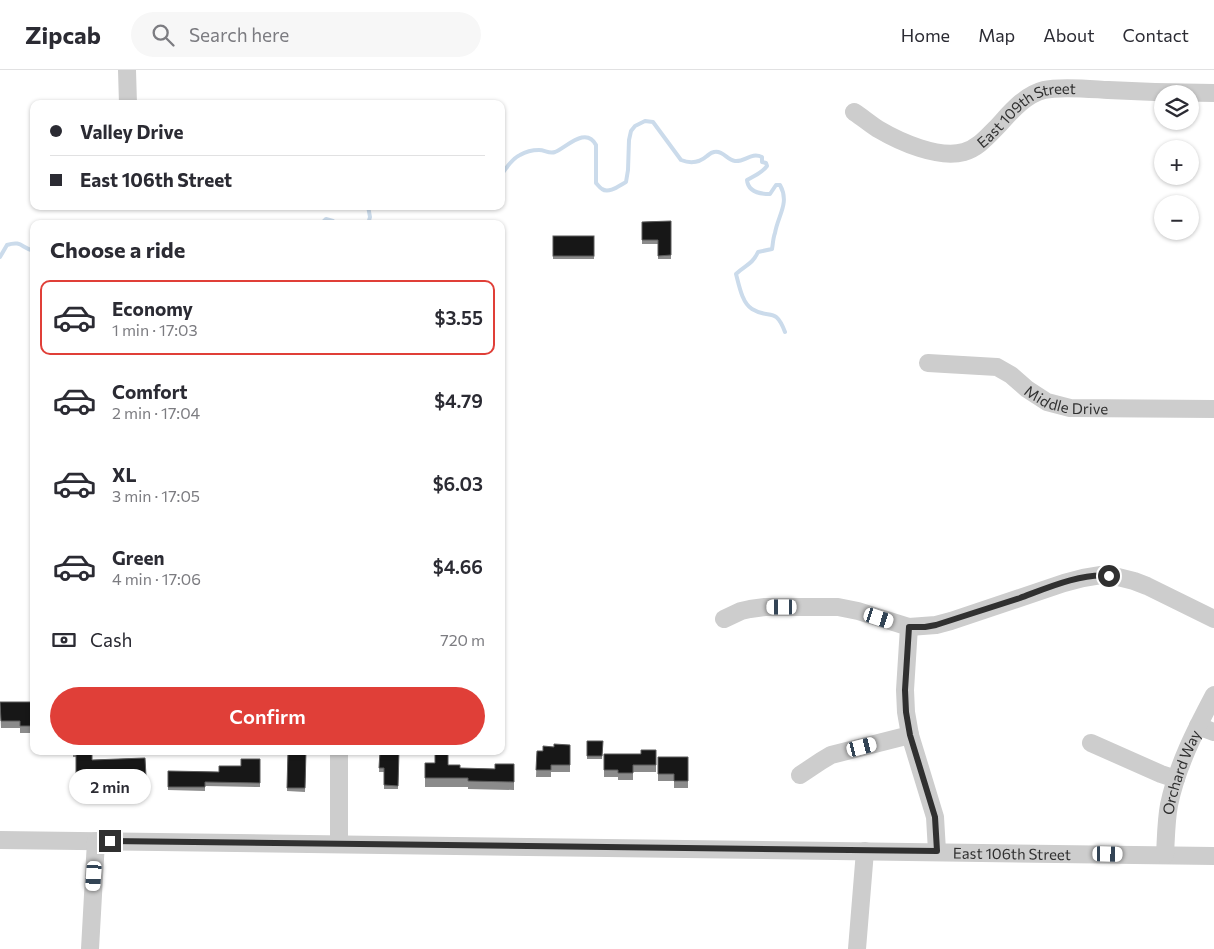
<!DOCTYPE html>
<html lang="en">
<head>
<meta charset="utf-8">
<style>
	:root { --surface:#fff; --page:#f7f7f7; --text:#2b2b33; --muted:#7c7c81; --line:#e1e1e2; --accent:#e03f38 }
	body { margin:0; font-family:Commissioner,sans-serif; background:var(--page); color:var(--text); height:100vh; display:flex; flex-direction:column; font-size:19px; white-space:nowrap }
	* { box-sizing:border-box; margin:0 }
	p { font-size:16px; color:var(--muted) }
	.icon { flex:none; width:28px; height:28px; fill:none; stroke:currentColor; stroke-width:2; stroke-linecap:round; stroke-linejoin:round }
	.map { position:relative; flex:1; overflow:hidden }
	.sheet { position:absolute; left:30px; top:150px; width:475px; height:535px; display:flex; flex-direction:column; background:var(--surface); border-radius:10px; box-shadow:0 1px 4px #0004 }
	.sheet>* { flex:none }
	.guide { position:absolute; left:30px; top:30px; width:475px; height:110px; border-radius:10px; box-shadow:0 1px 4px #0004; display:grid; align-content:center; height:110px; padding:0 20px; background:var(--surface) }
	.buttons { position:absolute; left:1154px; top:15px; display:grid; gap:10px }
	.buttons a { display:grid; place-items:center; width:45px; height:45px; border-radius:50%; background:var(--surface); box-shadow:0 1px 4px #0004; font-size:25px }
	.end { position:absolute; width:22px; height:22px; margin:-11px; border:6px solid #303030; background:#fff; box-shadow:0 0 0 2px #fff }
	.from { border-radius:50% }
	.bubble { position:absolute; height:35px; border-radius:18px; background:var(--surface); box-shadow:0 1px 4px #0004; font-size:16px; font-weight:600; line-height:35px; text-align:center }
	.car { position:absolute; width:15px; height:30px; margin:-15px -8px; border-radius:6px; box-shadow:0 0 4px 1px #0007; background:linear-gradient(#fff 24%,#345 0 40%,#fff 0 76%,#345 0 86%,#fff 0) }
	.guide b { display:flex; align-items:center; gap:18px; height:48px; font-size:19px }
	.guide b+b { border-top:1px solid var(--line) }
	.guide i { width:12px; height:12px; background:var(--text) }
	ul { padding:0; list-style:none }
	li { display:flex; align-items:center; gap:15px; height:75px; margin:0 10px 8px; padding:0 10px; border:2px solid transparent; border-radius:10px }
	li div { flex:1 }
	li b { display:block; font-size:19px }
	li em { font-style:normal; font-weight:600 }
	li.current { border-color:var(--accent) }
	li>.icon { width:45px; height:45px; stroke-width:1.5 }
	h2 { padding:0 20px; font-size:22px; line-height:60px }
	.pay { display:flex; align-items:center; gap:12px; height:55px; padding:0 20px; font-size:19px }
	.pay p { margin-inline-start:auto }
	.button { display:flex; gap:10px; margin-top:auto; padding:10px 20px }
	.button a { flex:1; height:58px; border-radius:30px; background:var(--accent); color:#fff; font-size:20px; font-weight:600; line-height:58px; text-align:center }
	header { display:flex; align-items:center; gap:30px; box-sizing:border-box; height:70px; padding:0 25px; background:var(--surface); border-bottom:1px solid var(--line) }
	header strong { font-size:24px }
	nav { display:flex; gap:28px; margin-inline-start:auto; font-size:18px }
	.search { width:350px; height:45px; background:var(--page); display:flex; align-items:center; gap:12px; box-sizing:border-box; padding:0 18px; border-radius:28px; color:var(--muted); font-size:19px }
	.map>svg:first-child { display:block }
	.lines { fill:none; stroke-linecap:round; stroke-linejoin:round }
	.stream { stroke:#cbdbeb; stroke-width:4 }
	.minor { stroke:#cdcdcd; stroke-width:18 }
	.wall { fill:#8b8b8b }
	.building { fill:#171717; stroke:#5d5d5d }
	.route { stroke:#303030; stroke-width:6 }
	.labels { text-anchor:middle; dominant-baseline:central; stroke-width:5; stroke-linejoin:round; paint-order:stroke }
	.street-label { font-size:15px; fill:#303030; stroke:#fff }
</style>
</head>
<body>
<header>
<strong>Zipcab</strong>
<div class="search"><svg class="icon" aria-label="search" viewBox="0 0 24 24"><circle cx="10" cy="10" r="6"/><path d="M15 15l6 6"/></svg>Search here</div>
<nav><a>Home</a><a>Map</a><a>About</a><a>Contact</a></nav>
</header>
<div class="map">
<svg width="1214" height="879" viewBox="0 0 1214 879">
	<rect width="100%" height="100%" fill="#fff"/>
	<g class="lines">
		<g class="stream">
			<path d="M 501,105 C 507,98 511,89 520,85 C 525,82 533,80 539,80 C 545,80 549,84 555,82 C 567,77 586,56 596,75 L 596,113 C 598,115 600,118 602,119 C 609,124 620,115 626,112 L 628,100 L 629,70 L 631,61 L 635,56 L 645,51 L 653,52 L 681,90 C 691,94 699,93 707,86 C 710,84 710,83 714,82 C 723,80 727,90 735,91 C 745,92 751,82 762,87 L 762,92 L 766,93 L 767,96 C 762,103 754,106 747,110 C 748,122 760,124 770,124 L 776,115 L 780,115 C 790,133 778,145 775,163 C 773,168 773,174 772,179 L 758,182 C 752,195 745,195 736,204 C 739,215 742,233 752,239 C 770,250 775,236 785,262"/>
			<polyline points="368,136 370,147 368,154"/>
			<polyline points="324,154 323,152 326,149 333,151 335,154"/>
			<path d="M 0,187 L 7,175 C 22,170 21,178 34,181"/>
		</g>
		<g class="minor">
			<polyline points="127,0 128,34"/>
			<path id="s1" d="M 854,42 C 862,47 870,54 878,59 C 900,72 938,89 964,82 C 978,78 987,67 997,57 C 1010,43 1024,25 1044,20 C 1060,16 1090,19 1108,20 C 1143,22 1179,23 1214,23"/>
			<path id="s2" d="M 928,293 L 997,297 L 1011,305 L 1027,319 L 1047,332 L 1070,338 L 1214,339"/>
			<polyline points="724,549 741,541 750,539 765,537 838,537 858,541 909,557 936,555 951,551 1064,513 1083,508 1101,505 1118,507 1134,511 1147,516 1214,549"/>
			<polyline points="909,557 905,620 906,642 910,665 935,747 937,781"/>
			<polyline points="1198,656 1214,662"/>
			<polyline points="1091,673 1161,704 1176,709"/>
			<polyline points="800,705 821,691 831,685 910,665"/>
			<path id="s3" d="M 0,770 L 1214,786"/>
			<polyline points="339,774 339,681"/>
			<path id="s4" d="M 1165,785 C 1166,768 1166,751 1169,735 C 1177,696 1195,661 1214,625"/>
			<polyline points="90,879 96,771"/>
			<polyline points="857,879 865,781"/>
		</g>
	</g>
	<g class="wall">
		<polygon points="671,151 671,189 658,189 658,174 642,174 642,152"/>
		<rect x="553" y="166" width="41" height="23"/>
		<polygon points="0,632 34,632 34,663 20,663 20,658 1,658"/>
		<polygon points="587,671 603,671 602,689 587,689"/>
		<polygon points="570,675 570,702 551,702 551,707 536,707 537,681 543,681 554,677"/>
		<polygon points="656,680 656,702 633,702 633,710 618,710 618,707 604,707 604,684 641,684"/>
		<polygon points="73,681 92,681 92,690 145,688 146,713 92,714 92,719 76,719 76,687 73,687"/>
		<polygon points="288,681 306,681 305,722 287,721"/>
		<polygon points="380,681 405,681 399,681 398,719 384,719 384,702 379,702"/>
		<polygon points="658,687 688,687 688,718 674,718 674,711 658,711"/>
		<polygon points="260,689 260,717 205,716 205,721 168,720 168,701 219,702 241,696"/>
		<polygon points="425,693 448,695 460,698 495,699 514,694 514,720 468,719 468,717 425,717"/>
	</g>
	<g class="building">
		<polygon points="671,151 671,185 658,186 658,170 642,170 642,152"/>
		<rect x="553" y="166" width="41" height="20"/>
		<polygon points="0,632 34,632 34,656 20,656 20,651 1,651"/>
		<polygon points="587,671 603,671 602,686 587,686"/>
		<polygon points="554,674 570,675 570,695 551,695 551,700 536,700 537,681 543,681 543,676 554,677"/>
		<polygon points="641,680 656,680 656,695 633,695 633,703 618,703 618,700 604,700 604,684 641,684"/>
		<polygon points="76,681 92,681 92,690 145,688 146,706 92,707 92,712 76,712"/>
		<polygon points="288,681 306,681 305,718 287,718"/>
		<polygon points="380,681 399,681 398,716 384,715 384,698 379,698"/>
		<polygon points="435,681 448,681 448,695 460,695 460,698 495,699 495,694 514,694 514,712 468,711 468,708 425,708 425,693 435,693"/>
		<polygon points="658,687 688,687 688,711 674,711 674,704 658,704"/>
		<polygon points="241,689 260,689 260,713 205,712 205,717 168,717 168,701 219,702 219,696 241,696"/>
	</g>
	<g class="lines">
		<path class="route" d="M 110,771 L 937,781 L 935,747 L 910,665 L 906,642 L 905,620 L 909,557 L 925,557 L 936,555 C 964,546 992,537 1020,528 C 1047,518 1081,503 1109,506"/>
	</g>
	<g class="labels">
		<g class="street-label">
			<text stroke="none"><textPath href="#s1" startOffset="196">East 109th Street</textPath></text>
			<text stroke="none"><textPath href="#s2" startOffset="149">Middle Drive</textPath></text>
			<text stroke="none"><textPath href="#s4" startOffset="85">Orchard Way</textPath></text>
			<text stroke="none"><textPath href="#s3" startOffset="1012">East 106th Street</textPath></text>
		</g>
	</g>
</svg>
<div class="buttons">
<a><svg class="icon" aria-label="layers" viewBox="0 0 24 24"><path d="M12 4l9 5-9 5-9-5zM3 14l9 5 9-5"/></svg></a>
<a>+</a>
<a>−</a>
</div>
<i class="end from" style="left:1109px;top:506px"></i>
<i class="end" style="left:110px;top:771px"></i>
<div class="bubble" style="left:69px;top:699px;width:82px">2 min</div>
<i class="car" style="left:782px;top:537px;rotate:270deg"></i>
<i class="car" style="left:879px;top:548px;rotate:108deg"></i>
<i class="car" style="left:862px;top:677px;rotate:76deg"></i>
<i class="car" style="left:1108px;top:784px;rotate:91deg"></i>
<i class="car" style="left:94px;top:806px;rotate:184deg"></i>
<div class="guide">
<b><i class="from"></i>Valley Drive</b>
<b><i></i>East 106th Street</b>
</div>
<section class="sheet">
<h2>Choose a ride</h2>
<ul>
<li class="current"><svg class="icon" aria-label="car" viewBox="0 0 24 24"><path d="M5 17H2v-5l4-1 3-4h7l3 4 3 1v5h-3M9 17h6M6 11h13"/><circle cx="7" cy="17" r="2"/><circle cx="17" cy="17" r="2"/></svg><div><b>Economy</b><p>1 min · 17:03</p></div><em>$3.55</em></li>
<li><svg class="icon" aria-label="car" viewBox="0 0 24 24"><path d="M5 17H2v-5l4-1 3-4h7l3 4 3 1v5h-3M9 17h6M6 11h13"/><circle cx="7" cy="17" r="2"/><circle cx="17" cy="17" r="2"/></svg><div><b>Comfort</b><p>2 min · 17:04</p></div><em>$4.79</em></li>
<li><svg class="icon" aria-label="car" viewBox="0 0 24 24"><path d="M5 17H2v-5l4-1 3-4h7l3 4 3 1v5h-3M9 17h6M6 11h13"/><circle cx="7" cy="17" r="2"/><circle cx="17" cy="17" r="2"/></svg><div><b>XL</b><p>3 min · 17:05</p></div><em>$6.03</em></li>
<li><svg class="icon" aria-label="car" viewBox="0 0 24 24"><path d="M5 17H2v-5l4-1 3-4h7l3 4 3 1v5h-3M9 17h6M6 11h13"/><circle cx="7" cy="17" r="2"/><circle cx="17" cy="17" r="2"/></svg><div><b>Green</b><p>4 min · 17:06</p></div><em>$4.66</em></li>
</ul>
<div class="pay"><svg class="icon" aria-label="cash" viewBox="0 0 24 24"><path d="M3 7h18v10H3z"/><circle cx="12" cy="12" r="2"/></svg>Cash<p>720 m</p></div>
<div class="button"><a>Confirm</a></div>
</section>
</div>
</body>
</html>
